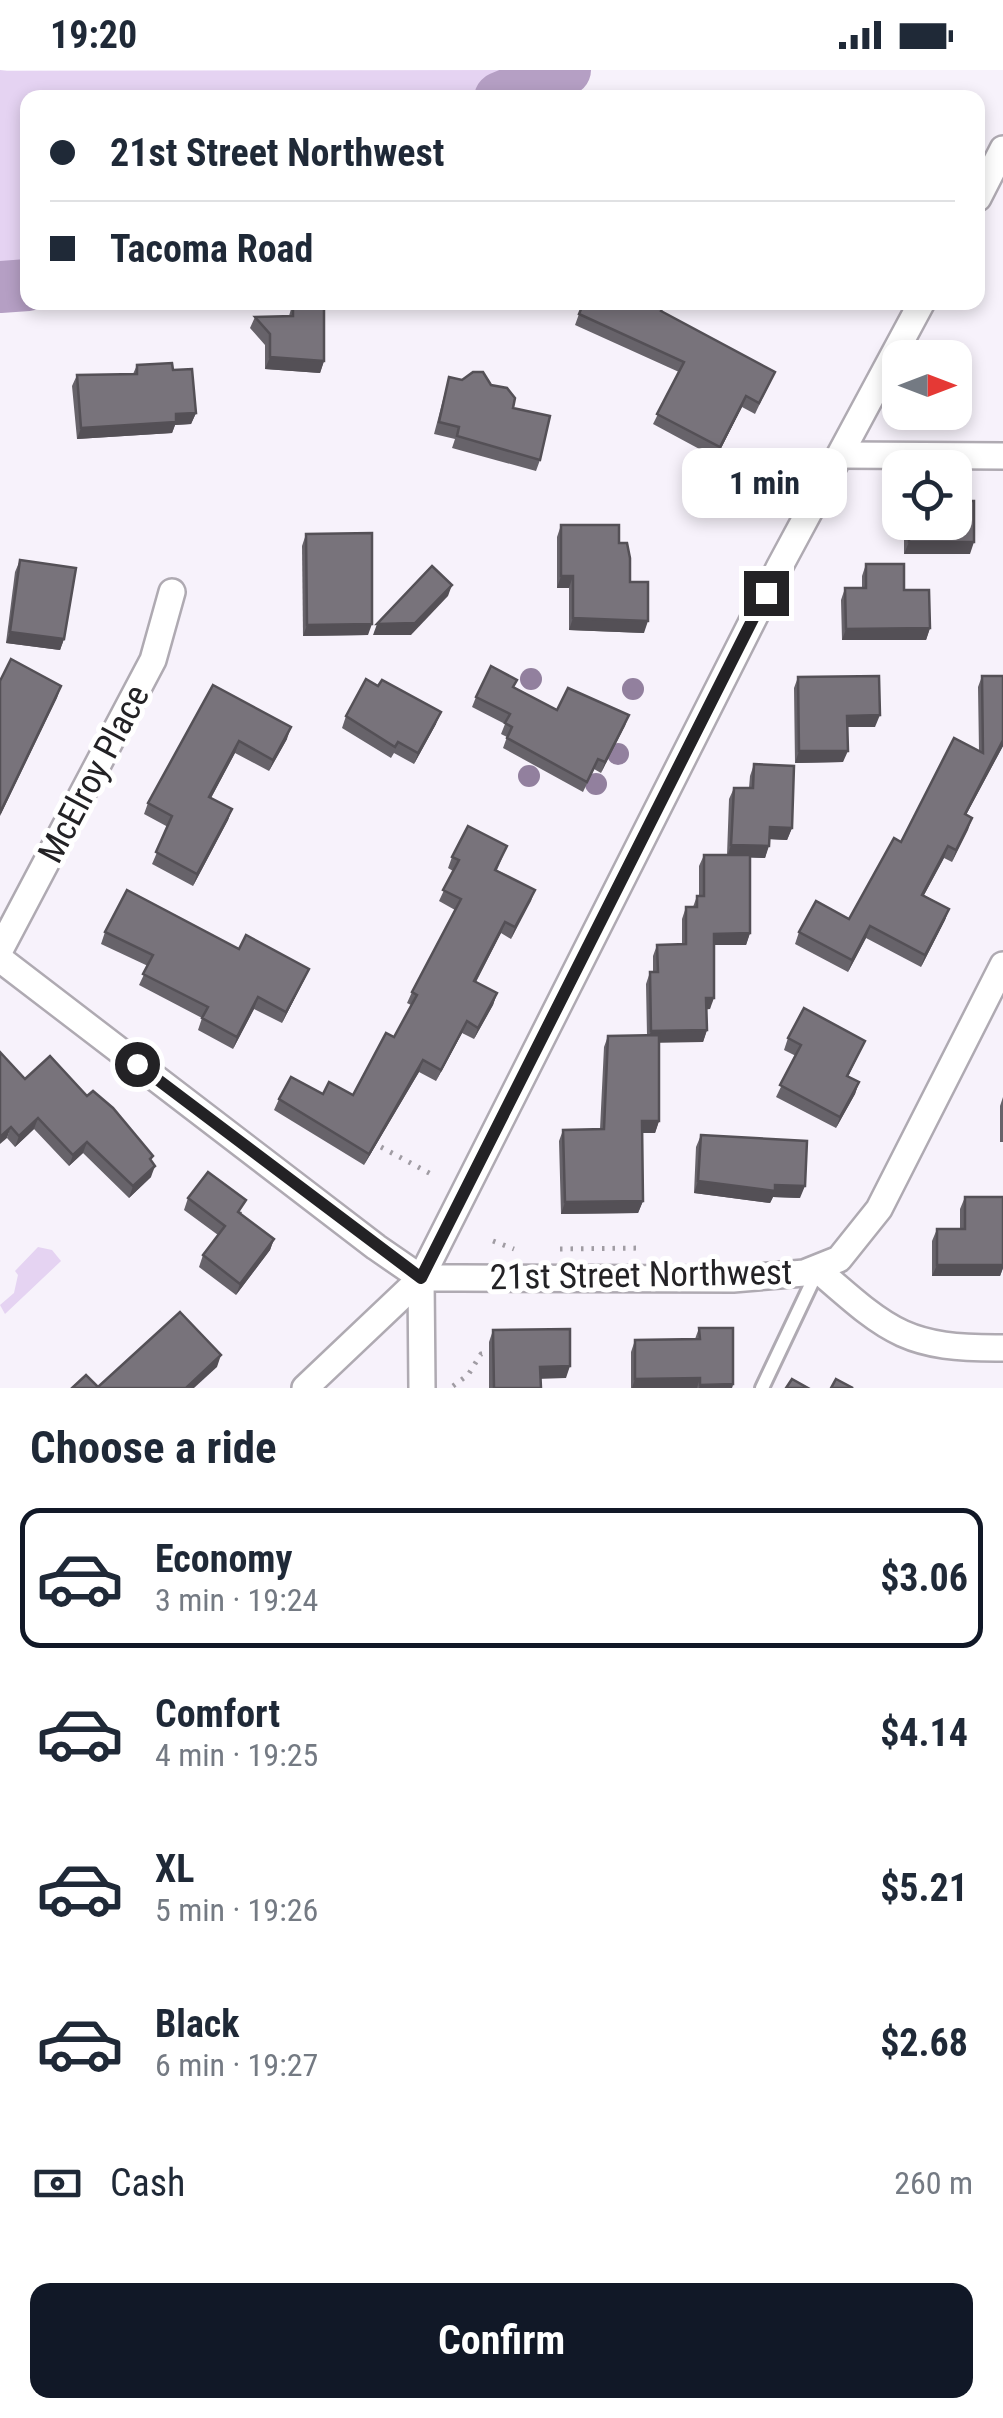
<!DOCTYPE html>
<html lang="en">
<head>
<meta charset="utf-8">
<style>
	:root { --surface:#fff; --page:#f2f2f3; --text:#1f2937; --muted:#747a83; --line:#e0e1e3; --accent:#111827 }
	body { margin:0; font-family:"Roboto Condensed",sans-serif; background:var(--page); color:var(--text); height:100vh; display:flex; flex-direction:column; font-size:38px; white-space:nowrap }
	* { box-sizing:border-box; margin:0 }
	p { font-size:32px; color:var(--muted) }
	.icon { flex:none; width:55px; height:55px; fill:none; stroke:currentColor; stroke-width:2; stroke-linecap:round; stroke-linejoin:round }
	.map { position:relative; height:1318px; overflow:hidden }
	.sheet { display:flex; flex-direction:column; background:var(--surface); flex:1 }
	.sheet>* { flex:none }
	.banner { position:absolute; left:20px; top:20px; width:965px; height:220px; border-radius:20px; box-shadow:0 5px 15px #0003; display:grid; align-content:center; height:220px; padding:0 30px; background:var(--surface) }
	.needle { width:65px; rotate:90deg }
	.buttons { position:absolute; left:882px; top:270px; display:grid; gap:20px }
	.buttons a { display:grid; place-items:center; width:90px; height:90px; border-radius:20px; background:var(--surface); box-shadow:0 5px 15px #0003; font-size:50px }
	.end { position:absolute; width:45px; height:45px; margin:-22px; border:12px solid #232225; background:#fff; box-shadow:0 0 0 5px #fff }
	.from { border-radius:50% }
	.bubble { position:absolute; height:70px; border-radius:20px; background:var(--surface); box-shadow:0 5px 15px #0003; font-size:32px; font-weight:700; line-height:70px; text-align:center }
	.banner b { display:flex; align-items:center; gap:35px; height:95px; font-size:38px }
	.banner b+b { border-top:2px solid var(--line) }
	.banner i { width:25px; height:25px; background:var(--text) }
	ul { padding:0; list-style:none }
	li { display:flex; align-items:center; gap:30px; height:140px; margin:0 20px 15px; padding:0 10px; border:5px solid transparent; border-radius:20px }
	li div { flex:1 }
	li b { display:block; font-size:38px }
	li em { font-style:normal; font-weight:700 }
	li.active { border-color:var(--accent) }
	li>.icon { width:90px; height:90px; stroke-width:1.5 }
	h2 { padding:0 30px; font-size:45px; line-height:120px }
	.pay { display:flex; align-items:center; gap:25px; height:110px; padding:0 30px; font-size:38px }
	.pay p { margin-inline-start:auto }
	.primary-button { display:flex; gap:20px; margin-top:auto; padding:20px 30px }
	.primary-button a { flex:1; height:115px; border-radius:20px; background:var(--accent); color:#fff; font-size:40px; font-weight:700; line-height:115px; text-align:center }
	.status { display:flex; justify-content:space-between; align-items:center; height:70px; padding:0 50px; background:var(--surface); direction:ltr }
	.status svg { height:28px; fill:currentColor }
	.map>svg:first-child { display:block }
	.green { fill:#e5d3f2 }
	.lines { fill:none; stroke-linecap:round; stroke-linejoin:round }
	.river { stroke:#b59fc4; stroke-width:52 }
	.lane-casing { stroke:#afaab2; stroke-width:18 }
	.street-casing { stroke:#afaab2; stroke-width:30 }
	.path { stroke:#a09ca3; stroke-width:5; stroke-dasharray:2.5 8; stroke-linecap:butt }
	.lane { stroke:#fff; stroke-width:12 }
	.street { stroke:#fff; stroke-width:25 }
	.tree { fill:#92809e }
	.wall { fill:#67636a }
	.shaded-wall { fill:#545056 }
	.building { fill:#78737b; stroke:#545056; stroke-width:2.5 }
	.route { stroke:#232225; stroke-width:12 }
	.labels { text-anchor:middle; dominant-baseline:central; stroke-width:10; stroke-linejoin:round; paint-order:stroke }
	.street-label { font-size:35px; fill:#232225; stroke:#fff }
</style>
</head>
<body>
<div class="status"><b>19:20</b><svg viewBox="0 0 49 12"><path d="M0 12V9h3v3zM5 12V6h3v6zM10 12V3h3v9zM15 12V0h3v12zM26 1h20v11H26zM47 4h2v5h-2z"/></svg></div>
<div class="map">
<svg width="1003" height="1318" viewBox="0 0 1003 1318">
	<rect width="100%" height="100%" fill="#f7f2fb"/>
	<g class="green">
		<polygon points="0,0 7,1 526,0 461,27 28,28 27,199 4,203 0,201"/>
		<polygon points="38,1177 52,1180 61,1191 5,1244 0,1235 14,1223 18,1205 15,1201"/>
	</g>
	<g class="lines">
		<g class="river">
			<polyline points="500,28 565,0"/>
			<polyline points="0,217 28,215"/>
		</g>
		<g class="lane-casing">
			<polyline id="lane" points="762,1318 818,1200"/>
		</g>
		<g class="street-casing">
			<g id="street">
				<polyline points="978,128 1003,79"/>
				<polyline points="841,385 1003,386"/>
				<polyline points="0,880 153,590 172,522"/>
				<polyline points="0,889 376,1177 421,1208 461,1208 733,1209 804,1203 839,1189 879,1139 1003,895"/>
				<path d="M 818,1200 C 889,1262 906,1279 1003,1278"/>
				<polyline points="421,1208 422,1318"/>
				<polyline points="305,1318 421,1208 780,496 922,232"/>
			</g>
		</g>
		<g class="path">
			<polyline points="381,1077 431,1104"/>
			<polyline points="493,1171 514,1179"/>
			<polyline points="560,1179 644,1178"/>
			<polyline points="453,1316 468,1305 481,1284 490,1283"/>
		</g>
		<use href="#lane" class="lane"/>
		<use href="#street" class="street"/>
	</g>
	<g class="tree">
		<circle cx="531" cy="609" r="11"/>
		<circle cx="633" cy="619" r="11"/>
		<circle cx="618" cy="684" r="11"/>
		<circle cx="529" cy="706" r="11"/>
		<circle cx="596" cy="714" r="11"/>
	</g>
	<g class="wall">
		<polygon points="293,232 324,291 320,303 265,299 265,275 250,258 255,247 289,246"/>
		<polygon points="662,242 775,302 755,344 742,337 716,388 653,354 679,302 575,255 579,244"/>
		<polygon points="137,295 173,300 196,343 191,354 175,355 172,363 77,369 72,316 77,305 133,304"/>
		<polygon points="449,307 491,315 513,338 540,390 536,401 452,378 455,369 434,364"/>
		<polygon points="904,452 955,452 970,484 904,484"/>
		<polygon points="561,455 619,473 644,563 569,560 569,518 557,518 557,467"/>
		<polygon points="306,464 368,565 303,566 302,476"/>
		<polygon points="20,490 64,569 60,580 6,573 15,502"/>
		<polygon points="866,494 904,520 930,558 926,570 842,570 841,530 845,518 862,518 862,506"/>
		<polygon points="982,606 1003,606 1003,676 966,745 972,748 952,792 944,788 924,825 949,839 945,850 921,897 866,868 848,902 795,874 799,862 849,849 901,772 979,681 978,617"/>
		<polygon points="798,607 875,657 847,657 843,692 795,693 794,618"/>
		<polygon points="517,610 514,617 557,640 629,645 601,703 594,699 583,722 503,678 507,667 501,664 505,654 472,637 476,627"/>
		<polygon points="213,615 287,669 269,701 235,683 211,728 232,739 228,750 193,816 152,794 168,757 144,744 148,733"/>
		<polygon points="378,616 436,654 414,694 394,683 391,688 342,658 346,646"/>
		<polygon points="754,694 792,758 787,770 770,769 765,788 750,787 750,863 746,875 714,875 710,939 707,939 707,960 703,972 659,972 659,1051 655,1063 642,1063 643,1131 638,1143 561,1144 559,1071 563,1060 600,1059 604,977 608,966 647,965 646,914 650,902 653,902 653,886 657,875 682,874 682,849 686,837 693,837 697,826 699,826 699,796 704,785 727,785 729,729 734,718 749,718 750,706"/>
		<polygon points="507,776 497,800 535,820 511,869 501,863 476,912 497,923 493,935 474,969 462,963 436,1011 419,1002 364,1095 274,1040 279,1029 323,1024 353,1025 394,967 411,935 407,933 412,922 455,840 439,831 453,801 448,798 452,787"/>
		<polygon points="105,862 309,899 304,910 282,953 254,939 233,979 198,960 202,948 139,915 148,896 101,874"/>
		<polygon points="788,968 865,971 848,1007 859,1012 855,1024 836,1058 776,1027 796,986 784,980"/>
		<polygon points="25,1009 151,1091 151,1107 129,1128 83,1083 69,1096 34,1059 15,1077 7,1068"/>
		<polygon points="1003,1027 1003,1072 1000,1072 1000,1036"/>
		<polygon points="701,1065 800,1128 773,1127 770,1133 694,1123 696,1077"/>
		<polygon points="965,1127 1003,1127 1003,1198 1000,1206 932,1206 932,1171 937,1159 960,1159 960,1139"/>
		<polygon points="188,1128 242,1142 241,1144 274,1169 270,1180 236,1225 199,1197 203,1185 218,1165 184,1140"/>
		<polygon points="699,1258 733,1314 732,1318 631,1318 631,1282 635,1270 695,1269"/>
		<polygon points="493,1260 566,1308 540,1308 541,1318 489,1318 489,1272"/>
	</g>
	<g class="shaded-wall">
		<polygon points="270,287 324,291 320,303 265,299"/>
		<polygon points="746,326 742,337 716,388 720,377"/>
		<polygon points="196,343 191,354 175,355 172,363 77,369 81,358 176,344"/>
		<polygon points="909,472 974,472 970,484 904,484"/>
		<polygon points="561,506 573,506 569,518 557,518"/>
		<polygon points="452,515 448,526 411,565 373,565 377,554"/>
		<polygon points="573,548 648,551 644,563 569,560"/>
		<polygon points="372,554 368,565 303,566 307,555"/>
		<polygon points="930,558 926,570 842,570 846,559"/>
		<polygon points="10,562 64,569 60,580 6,573"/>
		<polygon points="61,616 57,628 0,746 0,743"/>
		<polygon points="441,642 436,654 414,694 418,683"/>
		<polygon points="629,645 625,656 601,703 605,692"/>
		<polygon points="880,645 875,657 843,657 847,646"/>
		<polygon points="291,657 287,669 269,701 273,690"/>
		<polygon points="1003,670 1003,676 960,756 965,744"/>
		<polygon points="239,671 235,683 205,739 209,727"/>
		<polygon points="799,681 848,681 843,692 795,693"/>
		<polygon points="232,739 228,750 193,816 197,804"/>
		<polygon points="972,748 968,760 952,792 956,780"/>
		<polygon points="770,757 792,758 787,770 766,769"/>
		<polygon points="731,775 769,776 765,788 727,787"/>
		<polygon points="948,776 944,788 918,836 922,825"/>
		<polygon points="535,820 531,831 511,869 515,857"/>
		<polygon points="949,839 945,850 921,897 925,885"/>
		<polygon points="505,852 501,863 470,923 474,911"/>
		<polygon points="870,856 866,868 848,902 852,890"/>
		<polygon points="750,863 746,875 709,875 714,864"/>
		<polygon points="309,899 304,910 282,953 286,942"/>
		<polygon points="497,923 493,935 474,969 478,958"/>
		<polygon points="258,927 254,939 233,979 237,967"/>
		<polygon points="706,928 714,928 710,939 702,940"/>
		<polygon points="467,951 462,963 436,1011 441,1000"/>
		<polygon points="707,960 703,972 647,973 651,961"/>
		<polygon points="423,990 419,1002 364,1095 369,1084"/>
		<polygon points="859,1012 855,1024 836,1058 840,1047"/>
		<polygon points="38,1048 34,1059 15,1077 19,1066"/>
		<polygon points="642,1051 659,1051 655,1063 637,1063"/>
		<polygon points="11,1057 7,1068 0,1074 0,1067"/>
		<polygon points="87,1072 83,1083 69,1096 73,1085"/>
		<polygon points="155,1096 151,1107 129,1128 133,1116"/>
		<polygon points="698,1111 775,1115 805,1116 800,1128 773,1127 770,1133 694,1123"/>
		<polygon points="643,1131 638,1143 561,1144 565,1132"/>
		<polygon points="274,1169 270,1180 236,1225 240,1214"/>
		<polygon points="937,1195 1003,1195 1003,1198 1000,1206 932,1206"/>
		<polygon points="221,1285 217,1297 194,1318 186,1318"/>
		<polygon points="570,1296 566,1308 536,1309 540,1297"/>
		<polygon points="700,1308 697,1318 632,1318 635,1309"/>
		<polygon points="733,1314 732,1318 699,1318 700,1315"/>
	</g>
	<g class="building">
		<polygon points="293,232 324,232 324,291 270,287 270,264 255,247 293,246"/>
		<polygon points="584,232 665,232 661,241 775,302 759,333 746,326 720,377 657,344 684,292 579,244"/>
		<polygon points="172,293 173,300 192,299 196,343 176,344 176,352 81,358 77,305 137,304 137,295"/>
		<polygon points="473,302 483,302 491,315 507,318 515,328 513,338 550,346 540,390 457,366 459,357 439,352 449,307 462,310"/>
		<polygon points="955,431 974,431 974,472 909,472 909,452 955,452"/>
		<polygon points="561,455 619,455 619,473 627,473 630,488 630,512 648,512 648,551 573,548 573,506 561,506"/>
		<polygon points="372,463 372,554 307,555 306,464"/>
		<polygon points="20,490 76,498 64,569 10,562"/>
		<polygon points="866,494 904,494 904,520 929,520 930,558 846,559 845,518 866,518"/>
		<polygon points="432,496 452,515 415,553 377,554"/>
		<polygon points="11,589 61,616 0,743 0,611"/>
		<polygon points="491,596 517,610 513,617 557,640 568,618 629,645 605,692 598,689 587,712 507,668 512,657 505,653 510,644 476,627"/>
		<polygon points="879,606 880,645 847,646 848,681 799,681 798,607"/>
		<polygon points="982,606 1003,606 1003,670 965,744 972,748 956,780 948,776 922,825 949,839 925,885 870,856 852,890 799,862 816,831 849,849 894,768 901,772 954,668 983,683"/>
		<polygon points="366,609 378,616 382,610 441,642 418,683 398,672 395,677 346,646"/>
		<polygon points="213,615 291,657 273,690 239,671 209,727 232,739 197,804 156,782 172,746 148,733"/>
		<polygon points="754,694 794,696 792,758 770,757 769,776 731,775 734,718 753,718"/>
		<polygon points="468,756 507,776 495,800 535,820 515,857 505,852 474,911 497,923 478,958 467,951 441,1000 423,990 369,1084 279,1029 291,1007 323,1024 329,1012 353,1025 386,963 394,967 417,925 412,922 461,829 443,820 459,790 452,787"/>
		<polygon points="704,785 750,785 750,863 714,864 714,928 706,928 707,960 651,961 650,902 658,902 657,875 686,874 686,837 697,837 697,826 704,826"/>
		<polygon points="127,820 239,879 246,865 309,899 286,942 258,927 237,967 202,948 208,937 143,904 153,885 105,862"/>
		<polygon points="804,938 865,971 847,1006 859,1012 840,1047 780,1015 801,975 788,968"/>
		<polygon points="659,965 659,1051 642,1051 643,1131 565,1132 563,1060 604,1059 608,966"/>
		<polygon points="0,982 25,1009 50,986 87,1026 93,1021 113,1038 153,1086 150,1089 155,1096 133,1116 87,1072 73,1085 38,1048 19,1066 11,1057 0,1067"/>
		<polygon points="701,1065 807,1071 805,1116 775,1115 775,1121 698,1111"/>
		<polygon points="208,1102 246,1130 238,1142 274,1169 240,1214 203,1185 225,1156 188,1128"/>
		<polygon points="965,1127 1003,1127 1003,1195 937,1195 937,1159 965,1159"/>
		<polygon points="180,1242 221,1285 186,1318 72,1318 86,1305 98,1317"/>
		<polygon points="699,1258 733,1258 733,1314 700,1315 700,1308 635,1309 635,1270 700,1269"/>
		<polygon points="570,1259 570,1296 540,1297 541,1318 494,1318 493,1260"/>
		<polygon points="792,1309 808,1318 786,1318"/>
		<polygon points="836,1309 853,1318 831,1318"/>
	</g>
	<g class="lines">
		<polyline class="route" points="137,994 421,1208 766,523"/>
	</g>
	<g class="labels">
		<g class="street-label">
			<text transform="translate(94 704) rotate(-62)">McElroy Place</text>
			<text transform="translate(641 1205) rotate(-1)">21st Street Northwest</text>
		</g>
	</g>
</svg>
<div class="buttons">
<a><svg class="needle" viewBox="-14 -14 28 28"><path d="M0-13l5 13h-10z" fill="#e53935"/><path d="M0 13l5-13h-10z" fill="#747a83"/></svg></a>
<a><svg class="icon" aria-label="locate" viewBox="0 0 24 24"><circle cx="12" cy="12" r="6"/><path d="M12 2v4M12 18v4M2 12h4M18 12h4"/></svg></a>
</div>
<i class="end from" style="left:137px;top:994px"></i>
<i class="end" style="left:766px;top:523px"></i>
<div class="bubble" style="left:682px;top:378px;width:165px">1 min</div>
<div class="banner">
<b><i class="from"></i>21st Street Northwest</b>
<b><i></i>Tacoma Road</b>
</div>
</div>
<section class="sheet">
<h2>Choose a ride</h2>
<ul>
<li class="active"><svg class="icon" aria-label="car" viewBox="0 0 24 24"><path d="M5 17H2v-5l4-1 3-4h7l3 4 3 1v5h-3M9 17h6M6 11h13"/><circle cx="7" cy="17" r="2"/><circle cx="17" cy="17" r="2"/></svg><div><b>Economy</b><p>3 min · 19:24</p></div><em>$3.06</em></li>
<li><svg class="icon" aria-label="car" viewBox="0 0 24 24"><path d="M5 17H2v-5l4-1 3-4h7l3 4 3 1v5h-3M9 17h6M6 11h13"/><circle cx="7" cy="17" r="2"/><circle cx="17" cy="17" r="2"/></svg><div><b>Comfort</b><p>4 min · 19:25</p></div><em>$4.14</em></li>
<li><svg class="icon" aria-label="car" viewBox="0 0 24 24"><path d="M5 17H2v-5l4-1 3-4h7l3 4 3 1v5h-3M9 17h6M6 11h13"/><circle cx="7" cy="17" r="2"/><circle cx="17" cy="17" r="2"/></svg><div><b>XL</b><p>5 min · 19:26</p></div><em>$5.21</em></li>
<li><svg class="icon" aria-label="car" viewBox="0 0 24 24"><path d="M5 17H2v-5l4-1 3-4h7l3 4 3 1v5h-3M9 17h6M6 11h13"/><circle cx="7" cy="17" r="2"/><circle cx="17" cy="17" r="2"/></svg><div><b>Black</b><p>6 min · 19:27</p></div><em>$2.68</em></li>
</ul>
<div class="pay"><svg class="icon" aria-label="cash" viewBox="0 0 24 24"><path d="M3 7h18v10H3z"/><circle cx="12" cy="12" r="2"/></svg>Cash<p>260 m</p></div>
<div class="primary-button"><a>Confirm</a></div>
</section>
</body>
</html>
